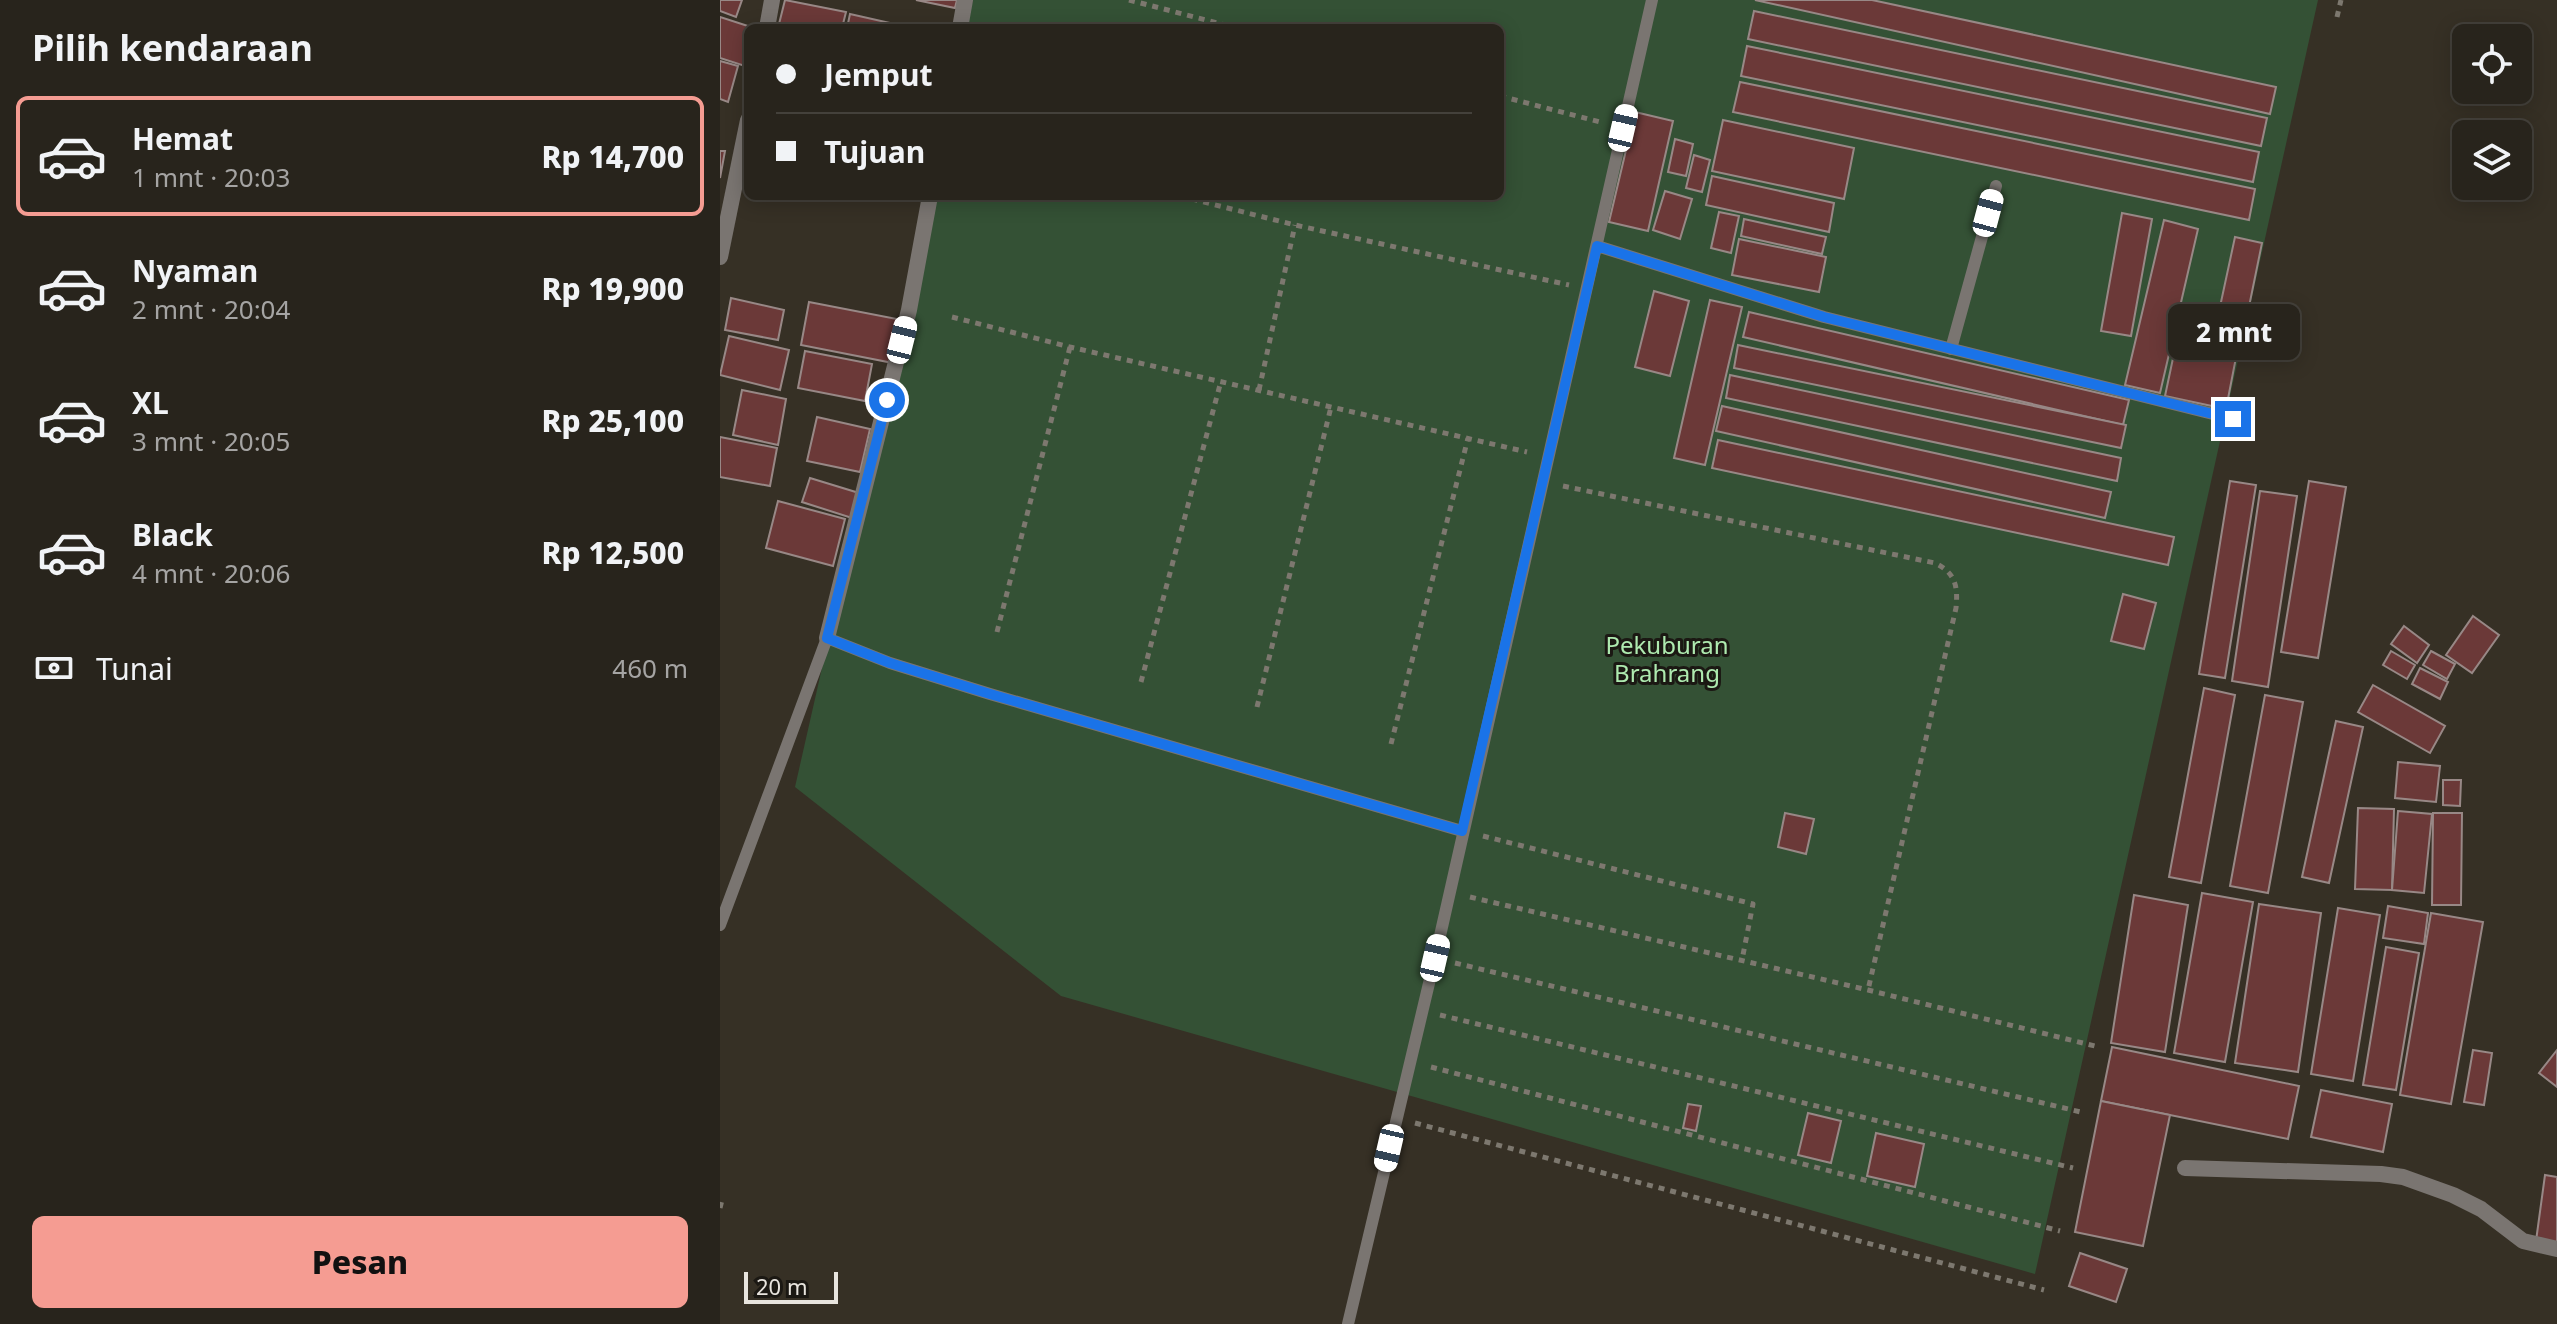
<!DOCTYPE html>
<html lang="id">
<head>
<meta charset="utf-8">
<style>
	:root { --surface:#28241c; --page:#302c25; --text:#f1f3f6; --muted:#a5a4a3; --line:#44413b; --accent:#f59c92 }
	body { margin:0; font-family:"Noto Sans",sans-serif; background:var(--page); color:var(--text); height:100vh; display:flex; flex-direction:column; font-size:30px; white-space:nowrap }
	* { box-sizing:border-box; margin:0 }
	p { font-size:26px; color:var(--muted) }
	.icon { flex:none; width:44px; height:44px; fill:none; stroke:currentColor; stroke-width:2; stroke-linecap:round; stroke-linejoin:round }
	.map { position:relative; flex:1; overflow:hidden }
	.side { display:flex; flex-direction:column; background:var(--surface); width:720px }
	.side>* { flex:none }
	.banner { position:absolute; left:24px; top:24px; width:760px; height:176px; border-radius:12px; box-shadow:0 4px 20px #0003,0 0 0 2px var(--line); display:grid; align-content:center; height:176px; padding:0 32px; background:var(--surface) }
	.buttons { position:absolute; left:1732px; top:24px; display:grid; gap:16px }
	.buttons a { display:grid; place-items:center; width:80px; height:80px; border-radius:12px; background:var(--surface); box-shadow:0 4px 20px #0003,0 0 0 2px var(--line); font-size:40px }
	.scale { position:absolute; left:24px; bottom:20px; width:94px; box-sizing:border-box; padding-left:8px; border:4px solid #e8e4de; border-top:0; font-size:22px; line-height:28px; white-space:nowrap; color:#e8e4de; -webkit-text-stroke:6px #1b1813; paint-order:stroke }
	.end { position:absolute; width:36px; height:36px; margin:-18px; border:10px solid #1a73e8; background:#fff; box-shadow:0 0 0 4px #fff }
	.from { border-radius:50% }
	.bubble { position:absolute; height:56px; border-radius:12px; background:var(--surface); box-shadow:0 4px 20px #0003,0 0 0 2px var(--line); font-size:26px; font-weight:800; line-height:56px; text-align:center }
	.car { position:absolute; width:24px; height:48px; margin:-24px -12px; border-radius:10px; box-shadow:0 0 6px 2px #0007; background:linear-gradient(#fff 24%,#345 0 40%,#fff 0 76%,#345 0 86%,#fff 0) }
	.banner b { display:flex; align-items:center; gap:28px; height:76px; font-size:30px }
	.banner b+b { border-top:2px solid var(--line) }
	.banner i { width:20px; height:20px; background:var(--text) }
	ul { padding:0; list-style:none }
	li { display:flex; align-items:center; gap:24px; height:120px; margin:0 16px 12px; padding:0 16px; border:4px solid transparent; border-radius:12px }
	li div { flex:1 }
	li b { display:block; font-size:30px }
	li em { font-style:normal; font-weight:800 }
	li.current { border-color:var(--accent) }
	li>.icon { width:72px; height:72px; stroke-width:1.5 }
	h2 { padding:0 32px; font-size:36px; line-height:96px }
	.pay { display:flex; align-items:center; gap:20px; height:88px; padding:0 32px; font-size:30px }
	.pay p { margin-inline-start:auto }
	.primary-button { display:flex; gap:16px; margin-top:auto; padding:16px 32px }
	.primary-button a { flex:1; height:92px; border-radius:12px; background:var(--accent); color:#111; font-size:32px; font-weight:800; line-height:92px; text-align:center }
	main { display:flex; flex:1; min-height:0 }
	.map>svg:first-child { display:block }
	.green { fill:#345135 }
	.building { fill:#6b3938; stroke:#988886; stroke-width:2 }
	.lines { fill:none; stroke-linecap:round; stroke-linejoin:round }
	.path { stroke:#7d786f; stroke-width:5; stroke-dasharray:6 6; stroke-linecap:butt }
	.service { stroke:#7a7571; stroke-width:12 }
	.minor { stroke:#7a7571; stroke-width:16 }
	.route { stroke:#1a73e8; stroke-width:10 }
	.labels { text-anchor:middle; dominant-baseline:central; stroke-width:6; stroke-linejoin:round; paint-order:stroke }
	.park-label { font-size:24px; fill:#aeeaaf; stroke:#1b1813 }
</style>
</head>
<body>
<main>
<section class="side">
<h2>Pilih kendaraan</h2>
<ul>
<li class="current"><svg class="icon" aria-label="car" viewBox="0 0 24 24"><path d="M5 17H2v-5l4-1 3-4h7l3 4 3 1v5h-3M9 17h6M6 11h13"/><circle cx="7" cy="17" r="2"/><circle cx="17" cy="17" r="2"/></svg><div><b>Hemat</b><p>1 mnt · 20:03</p></div><em>Rp 14,700</em></li>
<li><svg class="icon" aria-label="car" viewBox="0 0 24 24"><path d="M5 17H2v-5l4-1 3-4h7l3 4 3 1v5h-3M9 17h6M6 11h13"/><circle cx="7" cy="17" r="2"/><circle cx="17" cy="17" r="2"/></svg><div><b>Nyaman</b><p>2 mnt · 20:04</p></div><em>Rp 19,900</em></li>
<li><svg class="icon" aria-label="car" viewBox="0 0 24 24"><path d="M5 17H2v-5l4-1 3-4h7l3 4 3 1v5h-3M9 17h6M6 11h13"/><circle cx="7" cy="17" r="2"/><circle cx="17" cy="17" r="2"/></svg><div><b>XL</b><p>3 mnt · 20:05</p></div><em>Rp 25,100</em></li>
<li><svg class="icon" aria-label="car" viewBox="0 0 24 24"><path d="M5 17H2v-5l4-1 3-4h7l3 4 3 1v5h-3M9 17h6M6 11h13"/><circle cx="7" cy="17" r="2"/><circle cx="17" cy="17" r="2"/></svg><div><b>Black</b><p>4 mnt · 20:06</p></div><em>Rp 12,500</em></li>
</ul>
<div class="pay"><svg class="icon" aria-label="cash" viewBox="0 0 24 24"><path d="M3 7h18v10H3z"/><circle cx="12" cy="12" r="2"/></svg>Tunai<p>460 m</p></div>
<div class="primary-button"><a>Pesan</a></div>
</section>
<div class="map">
<svg width="1837" height="1324" viewBox="0 0 1837 1324">
	<rect width="100%" height="100%" fill="#363025"/>
	<polygon class="green" points="253,0 1598,0 1315,1274 341,996 75,787 209,196 780,196 780,28 246,28"/>
	<g class="building">
		<polygon points="0,0 22,0 16,17 0,11"/>
		<polygon points="65,0 126,12 122,28 58,28"/>
		<polygon points="196,0 237,0 235,8"/>
		<polygon points="1035,0 1152,0 1556,87 1550,114"/>
		<polygon points="1034,11 1547,118 1541,146 1028,39"/>
		<polygon points="130,14 170,23 169,28 127,28"/>
		<polygon points="0,17 34,28 28,28 28,67 0,58"/>
		<polygon points="1027,46 1539,152 1533,182 1021,76"/>
		<polygon points="0,61 18,66 8,102 0,99"/>
		<polygon points="1020,82 1535,189 1529,220 1013,112"/>
		<polygon points="915,112 953,121 928,231 889,222"/>
		<polygon points="1003,120 1134,148 1124,199 992,171"/>
		<polygon points="955,139 973,144 966,176 948,172"/>
		<polygon points="0,151 5,151 0,178"/>
		<polygon points="974,155 990,160 982,192 966,188"/>
		<polygon points="992,176 1114,203 1109,232 986,205"/>
		<polygon points="945,191 972,199 960,239 933,230"/>
		<polygon points="999,212 1019,216 1011,253 991,248"/>
		<polygon points="1402,213 1432,219 1411,336 1381,331"/>
		<polygon points="1024,219 1106,237 1102,254 1021,236"/>
		<polygon points="1444,220 1478,229 1440,393 1405,385"/>
		<polygon points="1515,237 1542,243 1523,336 1495,330"/>
		<polygon points="1019,239 1106,257 1099,292 1012,275"/>
		<polygon points="934,291 969,301 950,376 915,367"/>
		<polygon points="11,298 64,310 58,340 5,330"/>
		<polygon points="990,300 1022,307 985,465 954,458"/>
		<polygon points="89,302 182,320 173,363 81,345"/>
		<polygon points="1029,312 1409,400 1403,425 1023,337"/>
		<polygon points="1459,330 1519,342 1506,409 1445,396"/>
		<polygon points="9,336 69,350 60,390 0,375"/>
		<polygon points="1018,345 1406,425 1401,448 1014,368"/>
		<polygon points="85,351 152,364 145,401 78,388"/>
		<polygon points="1010,375 1401,458 1397,481 1006,398"/>
		<polygon points="22,390 66,399 58,445 13,435"/>
		<polygon points="1002,406 1391,492 1385,518 996,431"/>
		<polygon points="97,417 150,429 140,472 87,461"/>
		<polygon points="0,437 57,448 50,486 0,477"/>
		<polygon points="998,440 1454,537 1448,565 992,468"/>
		<polygon points="90,478 139,493 132,518 82,502"/>
		<polygon points="1510,481 1536,485 1505,678 1479,674"/>
		<polygon points="1589,481 1626,487 1598,658 1561,652"/>
		<polygon points="1540,491 1577,496 1548,687 1512,681"/>
		<polygon points="58,501 125,519 113,566 46,548"/>
		<polygon points="1403,594 1436,603 1424,649 1391,641"/>
		<polygon points="1753,616 1779,635 1752,673 1726,655"/>
		<polygon points="1684,626 1709,645 1697,663 1671,644"/>
		<polygon points="1671,651 1695,665 1687,679 1663,665"/>
		<polygon points="1711,651 1735,664 1727,679 1703,665"/>
		<polygon points="1700,668 1728,682 1720,699 1692,684"/>
		<polygon points="1653,685 1725,726 1710,753 1638,712"/>
		<polygon points="1484,688 1515,695 1481,883 1449,877"/>
		<polygon points="1545,695 1583,702 1548,893 1510,886"/>
		<polygon points="1616,721 1643,727 1609,883 1582,877"/>
		<polygon points="1678,762 1720,766 1716,802 1675,798"/>
		<polygon points="1723,780 1741,780 1740,806 1723,805"/>
		<polygon points="1638,808 1674,809 1672,890 1635,889"/>
		<polygon points="1678,811 1712,814 1704,893 1672,890"/>
		<polygon points="1065,813 1094,819 1086,854 1058,847"/>
		<polygon points="1713,813 1742,813 1741,905 1712,905"/>
		<polygon points="1482,893 1533,902 1505,1062 1454,1053"/>
		<polygon points="1414,895 1468,905 1445,1052 1391,1043"/>
		<polygon points="1539,904 1601,913 1578,1072 1515,1063"/>
		<polygon points="1668,906 1708,913 1704,944 1663,938"/>
		<polygon points="1618,908 1660,915 1633,1081 1591,1074"/>
		<polygon points="1711,913 1763,922 1731,1104 1680,1095"/>
		<polygon points="1666,947 1699,953 1676,1090 1643,1085"/>
		<polygon points="1392,1047 1579,1086 1568,1139 1381,1101"/>
		<polygon points="1753,1050 1772,1053 1764,1105 1744,1102"/>
		<polygon points="1837,1050 1837,1087 1819,1073"/>
		<polygon points="1601,1090 1672,1104 1663,1152 1591,1137"/>
		<polygon points="1381,1101 1450,1115 1423,1246 1355,1232"/>
		<polygon points="968,1104 981,1106 976,1131 963,1128"/>
		<polygon points="1088,1113 1121,1121 1111,1163 1078,1155"/>
		<polygon points="1156,1133 1204,1144 1195,1187 1147,1176"/>
		<polygon points="1825,1175 1837,1177 1837,1244 1816,1241"/>
		<polygon points="1360,1253 1407,1269 1396,1302 1349,1286"/>
	</g>
	<g class="lines">
		<g class="path">
			<polyline points="409,0 517,28"/>
			<polyline points="1617,17 1621,0"/>
			<polyline points="780,96 884,123"/>
			<polyline points="460,196 575,225 849,285"/>
			<polyline points="232,317 350,347 807,452"/>
			<polyline points="539,390 575,225"/>
			<path d="M 843,486 L 1215,563 C 1236,573 1238,587 1236,608 L 1148,990"/>
			<polyline points="277,632 350,347"/>
			<polyline points="421,682 501,381"/>
			<polyline points="537,707 611,407"/>
			<polyline points="671,744 748,438"/>
			<polyline points="763,836 1033,904 1022,960"/>
			<polyline points="750,897 1148,990 1379,1047"/>
			<polyline points="735,963 1365,1113"/>
			<polyline points="720,1015 1353,1168"/>
			<polyline points="711,1067 1340,1231"/>
			<polyline points="695,1123 1324,1290"/>
			<polyline points="0,1208 2,1200"/>
		</g>
		<g class="service">
			<polyline points="877,246 1104,317 1513,419"/>
			<polyline points="1231,349 1276,186"/>
			<polyline points="0,925 107,638 170,663 270,694 742,831"/>
			<polyline points="628,1324 715,958 932,0"/>
		</g>
		<g class="minor">
			<polyline points="47,28 52,0"/>
			<polyline points="240,28 245,0"/>
			<polyline points="0,257 28,120"/>
			<polyline points="107,638 189,310 210,196"/>
			<polyline points="1465,1168 1661,1174 1683,1177 1733,1195 1761,1209 1803,1241 1837,1249"/>
		</g>
	</g>
	<g class="lines">
		<polyline class="route" points="167,400 107,638 170,663 270,694 742,831 877,246 1104,317 1513,419"/>
	</g>
	<g class="labels">
		<g class="park-label">
			<text x="947" y="644">Pekuburan<tspan x="947" dy="28">Brahrang</tspan></text>
		</g>
	</g>
</svg>
<div class="buttons">
<a><svg class="icon" aria-label="locate" viewBox="0 0 24 24"><circle cx="12" cy="12" r="6"/><path d="M12 2v4M12 18v4M2 12h4M18 12h4"/></svg></a>
<a><svg class="icon" aria-label="layers" viewBox="0 0 24 24"><path d="M12 4l9 5-9 5-9-5zM3 14l9 5 9-5"/></svg></a>
</div>
<div class="scale">20 m</div>
<i class="end from" style="left:167px;top:400px"></i>
<i class="end" style="left:1513px;top:419px"></i>
<div class="bubble" style="left:1448px;top:304px;width:132px">2 mnt</div>
<i class="car" style="left:903px;top:128px;rotate:13deg"></i>
<i class="car" style="left:1268px;top:213px;rotate:15deg"></i>
<i class="car" style="left:182px;top:340px;rotate:14deg"></i>
<i class="car" style="left:715px;top:958px;rotate:13deg"></i>
<i class="car" style="left:669px;top:1148px;rotate:193deg"></i>
<div class="banner">
<b><i class="from"></i>Jemput</b>
<b><i></i>Tujuan</b>
</div>
</div>
</main>
</body>
</html>
